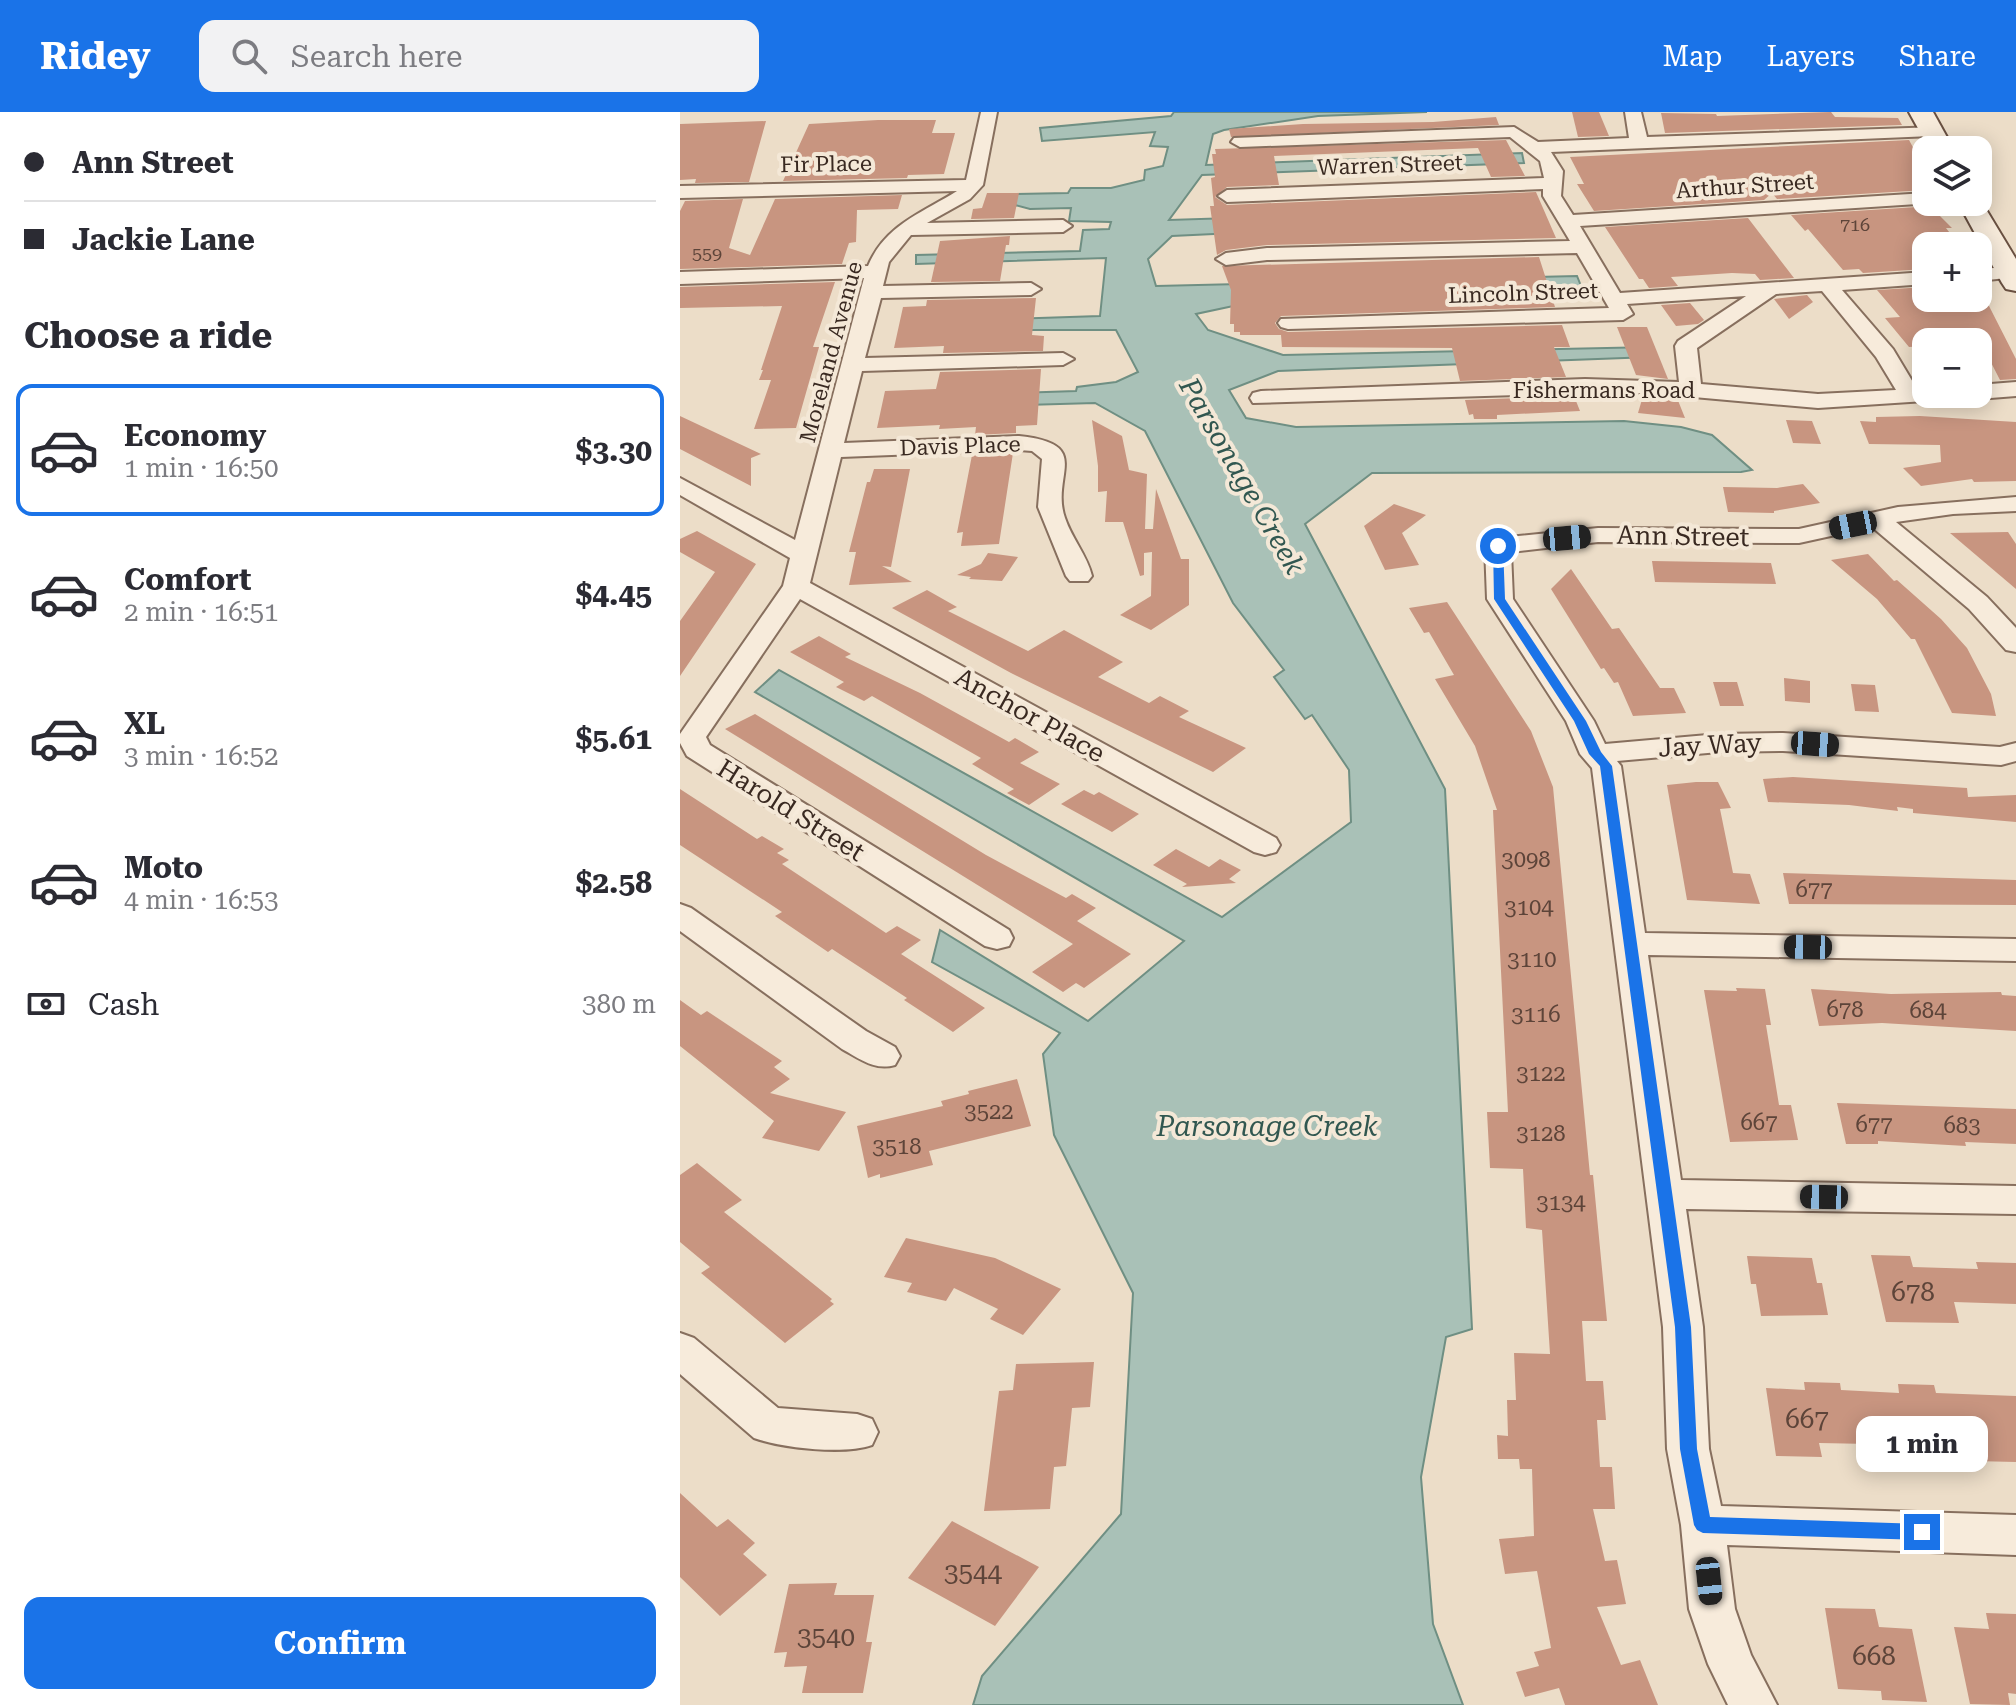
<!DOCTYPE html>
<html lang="en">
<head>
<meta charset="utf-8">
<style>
	:root { --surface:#fff; --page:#f2f2f3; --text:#2b2b33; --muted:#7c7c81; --line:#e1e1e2; --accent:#1a73e8 }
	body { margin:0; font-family:"Roboto Serif",serif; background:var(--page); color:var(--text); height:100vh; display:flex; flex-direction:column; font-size:30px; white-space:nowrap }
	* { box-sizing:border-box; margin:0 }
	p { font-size:26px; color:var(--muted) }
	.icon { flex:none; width:44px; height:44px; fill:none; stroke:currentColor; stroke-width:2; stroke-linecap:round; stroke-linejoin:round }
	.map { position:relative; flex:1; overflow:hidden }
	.sheet { display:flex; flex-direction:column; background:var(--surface); width:680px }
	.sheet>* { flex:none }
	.top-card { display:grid; align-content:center; height:176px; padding:0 24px; background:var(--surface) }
	.tools { position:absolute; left:1232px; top:24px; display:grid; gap:16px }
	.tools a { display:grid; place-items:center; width:80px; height:80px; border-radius:16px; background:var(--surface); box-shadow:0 4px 20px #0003; font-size:40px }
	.end { position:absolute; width:36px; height:36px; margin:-18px; border:10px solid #1a73e8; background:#fff; box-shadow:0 0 0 4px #fff }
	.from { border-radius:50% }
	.bubble { position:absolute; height:56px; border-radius:16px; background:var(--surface); box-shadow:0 4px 20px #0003; font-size:26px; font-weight:700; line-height:56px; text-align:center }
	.car { position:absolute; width:24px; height:48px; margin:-24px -12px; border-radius:10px; box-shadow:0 0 6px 2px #0007; background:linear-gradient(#222 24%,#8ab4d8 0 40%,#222 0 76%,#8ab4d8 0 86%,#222 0) }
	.top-card b { display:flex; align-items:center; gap:28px; height:76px; font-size:30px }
	.top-card b+b { border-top:2px solid var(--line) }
	.top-card i { width:20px; height:20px; background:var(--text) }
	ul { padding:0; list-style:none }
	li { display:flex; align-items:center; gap:24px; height:132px; margin:0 16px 12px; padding:0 8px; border:4px solid transparent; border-radius:16px }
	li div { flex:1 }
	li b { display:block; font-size:30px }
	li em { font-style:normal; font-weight:700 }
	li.selected { border-color:var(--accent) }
	li>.icon { width:72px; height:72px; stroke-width:1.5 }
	h2 { padding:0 24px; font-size:36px; line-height:96px }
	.pay { display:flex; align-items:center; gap:20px; height:88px; padding:0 24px; font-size:30px }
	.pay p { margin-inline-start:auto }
	.button { display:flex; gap:16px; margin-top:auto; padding:16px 24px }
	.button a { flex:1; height:92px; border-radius:16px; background:var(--accent); color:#fff; font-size:32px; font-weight:700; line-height:92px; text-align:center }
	header { display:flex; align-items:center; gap:48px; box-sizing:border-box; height:112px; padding:0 40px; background:var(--accent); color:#fff }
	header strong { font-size:38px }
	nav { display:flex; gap:44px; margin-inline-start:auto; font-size:28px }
	.search { width:560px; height:72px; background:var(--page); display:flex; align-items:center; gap:20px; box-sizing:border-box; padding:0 28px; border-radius:16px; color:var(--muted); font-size:30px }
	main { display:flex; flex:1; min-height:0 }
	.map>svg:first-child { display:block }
	.water { fill:#a9c1b7; stroke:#6f8f83; stroke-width:2 }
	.building { fill:#c89580 }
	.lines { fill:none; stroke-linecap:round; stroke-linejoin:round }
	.street-casing { stroke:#876f5e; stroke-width:4 }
	.secondary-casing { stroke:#695041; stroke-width:4 }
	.street { fill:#f7ebdb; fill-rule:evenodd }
	.secondary { fill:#f7ebdb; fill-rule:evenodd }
	.route { fill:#1a73e8 }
	.labels { text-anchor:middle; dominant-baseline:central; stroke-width:8; stroke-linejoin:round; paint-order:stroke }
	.far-number-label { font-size:18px; fill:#5d4439 }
	.far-street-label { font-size:22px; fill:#392921; stroke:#f4e8d7 }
	.number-label { font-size:22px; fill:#5d4439 }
	.street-label { font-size:26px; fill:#392921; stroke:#f4e8d7 }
	.near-number-label { font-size:26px; fill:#5d4439 }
	.water-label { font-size:28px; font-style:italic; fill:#315750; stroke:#f4e8d7 }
</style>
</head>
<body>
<header>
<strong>Ridey</strong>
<div class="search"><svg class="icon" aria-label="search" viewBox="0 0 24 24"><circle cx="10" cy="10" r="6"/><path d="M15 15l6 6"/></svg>Search here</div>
<nav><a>Map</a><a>Layers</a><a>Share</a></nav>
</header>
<main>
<section class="sheet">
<div class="top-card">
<b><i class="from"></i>Ann Street</b>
<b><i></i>Jackie Lane</b>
</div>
<h2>Choose a ride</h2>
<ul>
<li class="selected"><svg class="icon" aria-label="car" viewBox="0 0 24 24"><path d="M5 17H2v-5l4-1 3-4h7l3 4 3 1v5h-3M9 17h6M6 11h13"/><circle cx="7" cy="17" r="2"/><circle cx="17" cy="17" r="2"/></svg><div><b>Economy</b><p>1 min · 16:50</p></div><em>$3.30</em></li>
<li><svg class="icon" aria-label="car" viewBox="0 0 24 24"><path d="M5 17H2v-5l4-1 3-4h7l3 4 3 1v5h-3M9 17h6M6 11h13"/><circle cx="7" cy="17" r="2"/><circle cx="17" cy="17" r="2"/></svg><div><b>Comfort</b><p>2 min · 16:51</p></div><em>$4.45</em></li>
<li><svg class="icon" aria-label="car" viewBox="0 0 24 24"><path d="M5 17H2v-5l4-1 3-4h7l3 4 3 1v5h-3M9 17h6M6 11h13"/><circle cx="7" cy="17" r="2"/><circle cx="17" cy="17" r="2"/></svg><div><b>XL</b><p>3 min · 16:52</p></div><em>$5.61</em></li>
<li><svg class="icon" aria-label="car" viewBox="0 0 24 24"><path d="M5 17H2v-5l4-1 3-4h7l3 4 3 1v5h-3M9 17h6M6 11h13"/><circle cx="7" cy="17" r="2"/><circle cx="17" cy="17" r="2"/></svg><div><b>Moto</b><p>4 min · 16:53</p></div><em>$2.58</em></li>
</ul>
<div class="pay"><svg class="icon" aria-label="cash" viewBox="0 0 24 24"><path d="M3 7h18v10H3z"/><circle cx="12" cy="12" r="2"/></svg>Cash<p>380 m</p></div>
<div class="button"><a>Confirm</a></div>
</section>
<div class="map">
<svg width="1336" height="1593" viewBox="0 0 1336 1593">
	<rect width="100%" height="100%" fill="#ecddc8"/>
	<polygon class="water" points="494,0 747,0 638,4 544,18 533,22 526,53 842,41 844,51 522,63 489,108 831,97 835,108 492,124 468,147 476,174 897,164 901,174 605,183 516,202 528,218 603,243 973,235 971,245 598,259 549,278 566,306 616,315 944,309 1001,315 1032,323 1072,358 1061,360 692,361 625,412 765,677 792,1217 766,1225 741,1365 753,1512 783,1593 293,1593 302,1564 441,1402 453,1181 374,1023 363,942 380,921 252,850 260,818 408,909 504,829 75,580 99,558 542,805 671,710 669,658 632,603 625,607 594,565 604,558 553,491 465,319 415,291 240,296 244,284 396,279 397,275 436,270 458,260 436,218 272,218 272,209 420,204 426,146 236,152 236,143 400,139 403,118 429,117 431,110 389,109 391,96 350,97 331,92 332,82 388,81 391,76 431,76 464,68 465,58 483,54 488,35 470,34 475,20 362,29 360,16 491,4"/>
	<g class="building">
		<polygon points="892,0 919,0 929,24 898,25"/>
		<polygon points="1151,0 1155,5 1218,6 1222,13 985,21 981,1 1036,2 1037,4"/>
		<polygon points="816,5 819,13 551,25 549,17 623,12 753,10"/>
		<polygon points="198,8 256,8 252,21 275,21 264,62 228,63 227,66 103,69 129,12"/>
		<polygon points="86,9 69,70 15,71 16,67 0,68 0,12"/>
		<polygon points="826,28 845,64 811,65 798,36 594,44 599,73 547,75 535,85 547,93 856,80 876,126 587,133 546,138 537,143 530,94 534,94 531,66 535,65 532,42 536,42 535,37"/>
		<polygon points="1229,28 1241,50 1235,50 1246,70 1246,78 1097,87 1092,81 1084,88 914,99 897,72 904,72 890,45"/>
		<polygon points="307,81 339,81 334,106 291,107 293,97 302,96"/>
		<polygon points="222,83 218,97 177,98 176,130 169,131 162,152 0,157 0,99 5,89 63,87 49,136 70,143 95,87"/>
		<polygon points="1256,90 1263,103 1259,103 1272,116 1266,116 1279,133 1246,134 1246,157 1183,161 1179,157 1163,158 1128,117 1125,119 1111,103 1253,94"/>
		<polygon points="1068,106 1114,166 1080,168 1075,162 1052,161 991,165 998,174 969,176 963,167 959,167 925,115"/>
		<polygon points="330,124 329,133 326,133 320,169 251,170 260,129"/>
		<polygon points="859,145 875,195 601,204 595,211 599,217 608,220 882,213 890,235 874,235 886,265 780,269 772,236 602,235 601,223 560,223 560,220 554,220 554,212 550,212 551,178 542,154"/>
		<polygon points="155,170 133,235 139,235 116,316 74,317 91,268 79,268 83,258 81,258 102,194 0,196 0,175"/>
		<polygon points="1246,175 1246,186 1302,186 1309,194 1336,247 1336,267 1320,268 1301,231 1246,230 1246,234 1229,235 1205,206 1220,205 1197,178"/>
		<polygon points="1127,183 1133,190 1109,207 1094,187"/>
		<polygon points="356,186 352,223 364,224 363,239 263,241 264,234 214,236 223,195 246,194 247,188"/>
		<polygon points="1010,191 1024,208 1018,212 996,214 981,193"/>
		<polygon points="937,215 967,215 988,267 956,263"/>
		<polygon points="361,257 357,313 336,314 336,321 295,323 296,315 259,317 260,313 197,316 205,279 256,277 260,260"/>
		<polygon points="894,284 900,299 817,303 817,307 794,307 793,302 789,303 785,288"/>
		<polygon points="963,284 997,286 1005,306 958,301"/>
		<polygon points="0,304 81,342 71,346 71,374 0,337"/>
		<polygon points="1240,304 1336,310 1336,369 1294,370 1292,367 1241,374 1223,356 1261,350 1260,333 1189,332 1180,309 1196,310 1196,305"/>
		<polygon points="412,308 442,324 449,358 467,362 465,417 473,417 476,377 501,447 509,447 509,493 471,518 440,503 471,484 472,440 464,441 464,463 460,464 443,410 425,410 427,379 418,380 418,354"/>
		<polygon points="1106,308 1132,309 1141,332 1113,331"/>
		<polygon points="333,341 319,432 281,434 283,420 277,421 292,343"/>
		<polygon points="194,357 230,357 211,455 202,454 232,470 169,473 176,440 169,440 187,370 190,370"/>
		<polygon points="1123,372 1140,391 1094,399 1094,401 1048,400 1043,375 1097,376"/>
		<polygon points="714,392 746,403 722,421 739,453 705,458 684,414"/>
		<polygon points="17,419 76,452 0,564 0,509 35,460 0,440 0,427"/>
		<polygon points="1328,420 1336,432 1336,477 1270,421"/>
		<polygon points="308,441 338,445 322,469 289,467 291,465 277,463 301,452"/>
		<polygon points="1188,442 1214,469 1217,468 1261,507 1287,536 1311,582 1316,604 1272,601 1235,527 1231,527 1197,487 1151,448"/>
		<polygon points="972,449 1091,451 1096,472 975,470"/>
		<polygon points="891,457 932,517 939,516 980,576 994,576 1006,601 953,604 938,570 934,571 924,556 921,557 871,477"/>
		<polygon points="247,478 277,495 268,499 348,539 384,518 443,550 418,565 469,591 480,584 509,599 499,605 566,636 533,660 331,561 212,496"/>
		<polygon points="767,490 851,619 873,675 910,1063 913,1063 927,1209 902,1209 906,1269 923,1269 926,1308 917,1308 920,1355 932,1355 935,1397 913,1397 925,1449 937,1448 946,1492 917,1495 941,1553 960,1548 978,1593 885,1593 879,1576 845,1585 836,1560 859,1554 854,1540 871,1536 857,1459 825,1462 819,1427 854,1424 852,1357 840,1357 839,1347 818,1347 817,1323 828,1324 827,1288 836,1288 834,1241 870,1242 862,1118 846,1116 843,1057 810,1056 807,1000 828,1000 813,698 817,698 795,634 755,567 774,563 749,520 744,521 729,496"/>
		<polygon points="139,524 171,542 165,545 240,581 329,630 335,626 359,640 340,651 380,672 349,693 327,681 334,677 292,652 301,646 192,584 184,589 156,575 164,570 110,540"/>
		<polygon points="1104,566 1130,569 1130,591 1105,589"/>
		<polygon points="1033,570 1057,570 1064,594 1040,594"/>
		<polygon points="1171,572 1195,573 1199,600 1175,599"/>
		<polygon points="75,602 306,743 386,786 392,782 416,796 397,809 451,842 404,876 396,871 383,880 352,860 393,832 45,617"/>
		<polygon points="1113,665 1287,676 1288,685 1336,683 1336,710 1233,701 1233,697 1217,695 1218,699 1169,693 1088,690 1083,667"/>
		<polygon points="1016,670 1038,670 1051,696 1040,697 1053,761 1070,762 1080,792 1007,788 987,673"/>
		<polygon points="0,677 77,727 82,724 104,737 97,741 109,748 102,752 206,821 217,814 241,828 221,842 305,896 273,920 224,888 227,886 152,837 148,840 95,804 102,800 0,733"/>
		<polygon points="404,678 414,683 419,680 459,702 432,720 381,692"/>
		<polygon points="496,737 529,755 540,747 561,758 549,767 556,771 502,775 507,772 473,753"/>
		<polygon points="1103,761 1336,768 1336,793 1109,792"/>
		<polygon points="1056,876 1085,877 1091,913 1086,913 1099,993 1111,993 1118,1028 1050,1030 1024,878 1057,879"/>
		<polygon points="1131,877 1211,882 1321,880 1322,883 1336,884 1336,919 1202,911 1139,914"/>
		<polygon points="0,888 21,903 27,899 102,949 94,955 110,967 90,981 166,1000 139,1039 82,1026 94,1009 0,934"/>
		<polygon points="337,967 351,1014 249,1039 253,1053 200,1066 200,1062 188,1066 177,1014 263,994 261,989 289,982 288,979"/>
		<polygon points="1157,991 1336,997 1336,1032 1285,1030 1286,1034 1198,1029 1198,1032 1166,1032"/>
		<polygon points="17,1051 62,1088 44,1100 152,1187 150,1189 154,1192 105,1231 21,1161 30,1155 0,1130 0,1063"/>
		<polygon points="226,1126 315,1146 381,1177 343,1223 310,1207 318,1197 274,1176 266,1189 227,1180 232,1171 204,1165"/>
		<polygon points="1191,1143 1230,1144 1233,1155 1298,1157 1296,1150 1336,1151 1336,1192 1274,1190 1279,1211 1206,1210"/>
		<polygon points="1067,1144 1132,1146 1137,1171 1142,1171 1148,1203 1081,1204 1076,1172 1071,1172"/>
		<polygon points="414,1250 410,1295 392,1296 386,1354 374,1355 370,1397 304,1399 319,1279 333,1278 336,1252"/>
		<polygon points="1124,1270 1160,1271 1161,1278 1219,1281 1218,1272 1254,1273 1256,1281 1336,1284 1336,1350 1294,1349 1291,1335 1235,1333 1238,1348 1193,1346 1190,1332 1139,1331 1142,1345 1096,1344 1086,1276 1125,1278"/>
		<polygon points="0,1381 37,1415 48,1407 75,1431 63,1442 87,1463 40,1504 0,1465"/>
		<polygon points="272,1409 359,1455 315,1514 228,1466"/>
		<polygon points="157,1471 154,1483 194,1483 186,1530 192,1530 183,1581 122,1581 127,1554 104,1555 107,1540 94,1541 109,1472"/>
		<polygon points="1145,1496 1195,1497 1199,1515 1232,1517 1247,1590 1202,1588 1201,1579 1158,1577"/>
		<polygon points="1306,1501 1336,1502 1336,1582 1328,1581 1330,1593 1290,1592 1274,1515 1309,1517"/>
	</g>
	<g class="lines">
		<g class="street-casing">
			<g id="street">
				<path d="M 301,0 L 317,0 L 303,73 L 290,87 L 247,111 L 383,108 L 392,114 L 383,120 L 231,123 L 209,150 L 203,174 L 351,171 L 361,177 L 351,183 L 201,186 L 185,246 L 383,241 L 394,247 L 383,253 L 182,259 L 164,331 L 339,324 C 415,332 370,363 385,406 C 392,427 407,443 412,464 L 408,469 L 390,469 L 386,464 L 358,395 L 362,347 L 352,339 L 339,338 L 161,345 L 130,471 L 596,726 L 600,733 L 596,740 L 585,743 L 574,740 L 120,487 L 26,625 L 30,633 L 329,818 L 333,826 L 329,834 L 317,837 L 305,834 L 7,644 L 0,631 L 0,622 L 103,474 L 110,446 L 0,383 L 0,366 L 115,428 L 184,166 L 0,172 L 0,160 L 188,154 C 205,113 242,101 277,79 L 0,86 L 0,74 L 286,68 Z"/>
				<path d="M 945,0 L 961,0 L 967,25 L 1258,15 L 1261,19 L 1252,24 L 871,40 L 883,59 L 881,84 L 893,103 L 1246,81 L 1246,90 L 1253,91 L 900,114 L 940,181 L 1246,160 L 1246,172 L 1162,178 L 1213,237 L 1237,277 L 1246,277 L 1246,282 L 1279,282 L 1276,287 L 1138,296 L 969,281 L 905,281 L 573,291 L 570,286 L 573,281 L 581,279 L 905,267 L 999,270 L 995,234 L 998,229 L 1066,184 L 947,192 L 953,202 L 943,208 L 608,217 L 601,215 L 598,211 L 601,207 L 929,196 L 897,141 L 587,148 L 546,153 L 536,147 L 546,141 L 587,136 L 890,129 L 863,84 L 863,77 L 547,90 L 538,84 L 547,78 L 864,66 L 860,49 L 830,25 L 560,35 L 551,30 L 554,26 L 834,15 L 858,30 L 949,26 ZM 1142,179 L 1196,245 L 1216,278 L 1138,282 L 1021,272 L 1017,236 L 1096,182 Z"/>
				<polygon points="1330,155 1336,157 1336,165 1298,169 1298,157"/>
				<polygon points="1336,270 1336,284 1298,287 1288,282 1298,282 1298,273"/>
				<polygon points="1336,385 1336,399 1273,402 1216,410 1307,485 1336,516 1336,540 1326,538 1289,497 1192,415 1119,431 918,430 831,440 833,487 914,609 925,632 1039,622 1103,621 1320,635 1336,631 1336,649 1321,653 1103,639 1039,640 937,649 941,654 965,821 1336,827 1336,849 968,843 1001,1068 1336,1074 1336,1102 1006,1097 1023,1215 1029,1337 1041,1394 1336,1403 1336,1443 1047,1433 1055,1497 1071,1543 1097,1593 1048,1593 1028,1552 1009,1497 1001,1413 987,1337 983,1215 912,656 900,642 886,609 807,487 805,434 809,429 818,426 918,416 1119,417 1218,395"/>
				<path d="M 0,792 L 11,796 L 186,919 L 215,935 L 220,944 L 215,953 C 195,959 180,947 162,937 L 0,819 Z"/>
				<path d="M 0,1221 L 14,1226 L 98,1296 L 177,1302 L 192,1307 L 198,1320 L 192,1333 C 164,1343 102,1336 74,1326 L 0,1262 Z"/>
			</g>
		</g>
		<g class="secondary-casing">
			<g id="secondary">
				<polygon points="1229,0 1253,0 1274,38 1250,38"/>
				<polygon points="1298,84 1336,147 1336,179 1326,177 1322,171 1278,90 1298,90"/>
			</g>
		</g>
		<use href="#street" class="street"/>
		<use href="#secondary" class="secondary"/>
	</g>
	<polygon class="route" points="818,431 823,434 825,487 906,609 921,640 932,654 1011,1215 1017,1337 1030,1405 1242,1412 1248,1414 1251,1420 1248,1425 1242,1428 1023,1421 1017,1418 1014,1413 1000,1337 995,1215 920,654 909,642 894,609 814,487 813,434"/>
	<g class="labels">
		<g class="far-number-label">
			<text x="1175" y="112">716</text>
			<text x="27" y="141">559</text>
		</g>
		<g class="far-street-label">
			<text transform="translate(146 52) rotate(-1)">Fir Place</text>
			<text transform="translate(710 53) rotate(-2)">Warren Street</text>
			<text transform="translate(1065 74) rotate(-4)">Arthur Street</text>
			<text transform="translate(843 181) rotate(-2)">Lincoln Street</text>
			<text transform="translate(151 240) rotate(-75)">Moreland Avenue</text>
			<text x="924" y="278">Fishermans Road</text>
			<text transform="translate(280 334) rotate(-2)">Davis Place</text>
		</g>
		<g class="number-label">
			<text x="846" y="747">3098</text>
			<text x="1134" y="777">677</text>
			<text x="849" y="795">3104</text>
			<text x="852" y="847">3110</text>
			<text x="1165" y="897">678</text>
			<text x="1248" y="898">684</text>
			<text x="856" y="902">3116</text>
			<text x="861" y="961">3122</text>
			<text x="309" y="999">3522</text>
			<text x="1079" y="1010">667</text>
			<text x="1194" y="1012">677</text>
			<text x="1282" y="1013">683</text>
			<text x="861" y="1021">3128</text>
			<text x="217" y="1034">3518</text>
			<text x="881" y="1090">3134</text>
		</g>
		<g class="street-label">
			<text transform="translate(1003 424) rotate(1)">Ann Street</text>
			<text transform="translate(350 603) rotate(29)">Anchor Place</text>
			<text transform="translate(1030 633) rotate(-3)">Jay Way</text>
			<text transform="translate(111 698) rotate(32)">Harold Street</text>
		</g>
		<g class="near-number-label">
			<text x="1233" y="1180">678</text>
			<text x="1127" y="1307">667</text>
			<text x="293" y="1461">3544</text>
			<text x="146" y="1525">3540</text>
			<text x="1194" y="1544">668</text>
		</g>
		<g class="water-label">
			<text transform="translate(562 364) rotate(60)">Parsonage Creek</text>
			<text x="587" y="1014">Parsonage Creek</text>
		</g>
	</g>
</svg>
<div class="tools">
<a><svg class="icon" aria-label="layers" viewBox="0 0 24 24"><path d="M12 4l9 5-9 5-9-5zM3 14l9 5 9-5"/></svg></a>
<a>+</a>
<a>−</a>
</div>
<i class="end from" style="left:818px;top:434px"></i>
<i class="end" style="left:1242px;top:1420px"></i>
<div class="bubble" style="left:1176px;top:1304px;width:132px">1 min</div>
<i class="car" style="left:1173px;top:413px;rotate:259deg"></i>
<i class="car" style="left:887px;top:426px;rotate:85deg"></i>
<i class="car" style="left:1135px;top:632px;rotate:94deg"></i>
<i class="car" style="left:1128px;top:835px;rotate:271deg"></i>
<i class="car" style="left:1144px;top:1085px;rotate:271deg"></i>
<i class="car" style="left:1029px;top:1469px;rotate:174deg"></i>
</div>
</main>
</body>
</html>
